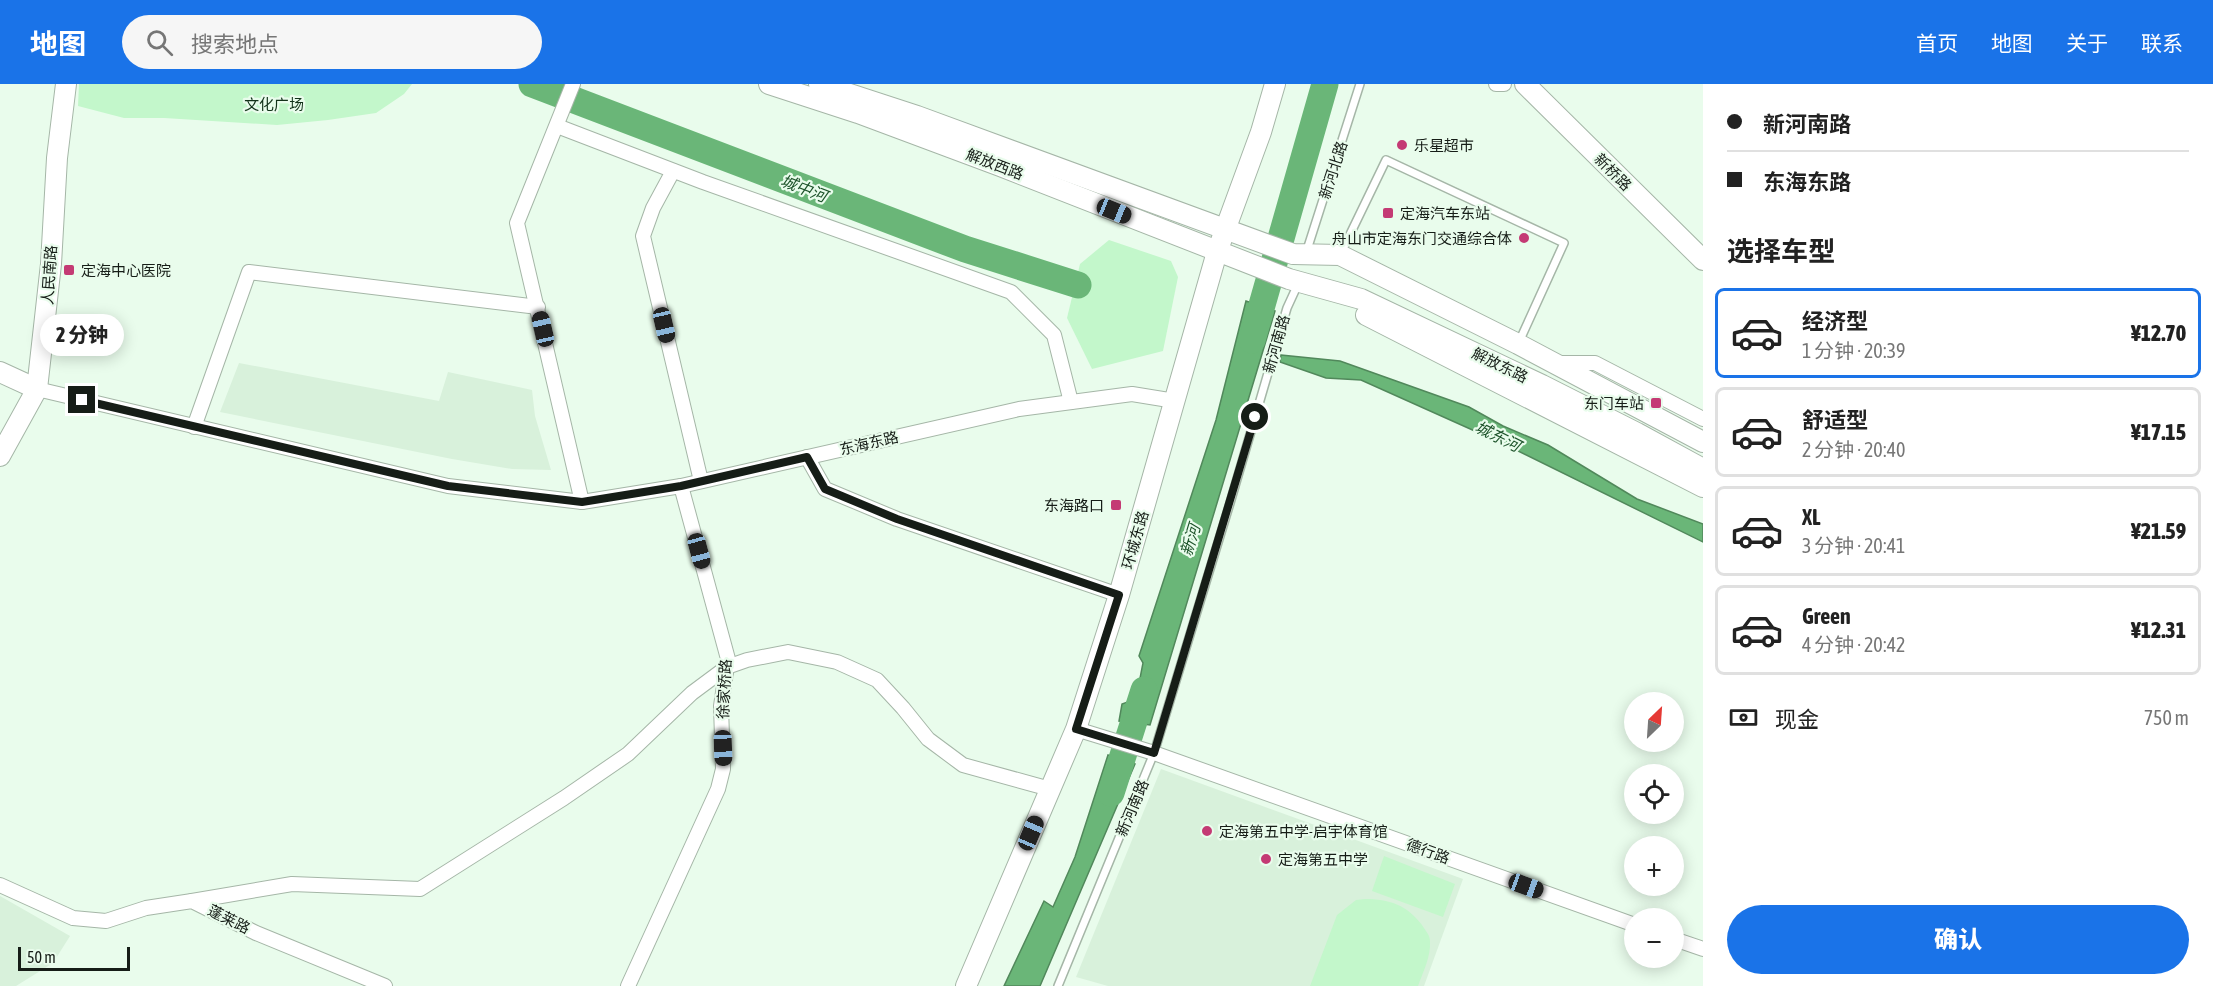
<!DOCTYPE html>
<html lang="zh">
<head>
<meta charset="utf-8">
<style>
	:root { --surface:#fff; --page:#f6f6f6; --text:#222; --muted:#767676; --line:#e0e0e0; --accent:#1a73e8 }
	body { margin:0; font-family:"Asap Condensed","Noto Sans SC",sans-serif; background:var(--page); color:var(--text); height:100vh; display:flex; flex-direction:column; font-size:22px; white-space:nowrap }
	* { box-sizing:border-box; margin:0 }
	p { font-size:20px; color:var(--muted) }
	.icon { flex:none; width:33px; height:33px; fill:none; stroke:currentColor; stroke-width:2; stroke-linecap:round; stroke-linejoin:round }
	.map { position:relative; flex:1; overflow:hidden }
	.side { display:flex; flex-direction:column; background:var(--surface); width:510px }
	.side>* { flex:none }
	.guide { display:grid; align-content:center; height:132px; padding:0 24px; background:var(--surface) }
	.needle { width:39px; rotate:25deg }
	.buttons { position:absolute; left:1624px; top:608px; display:grid; gap:12px }
	.buttons a { display:grid; place-items:center; width:60px; height:60px; border-radius:50%; background:var(--surface); box-shadow:0 3px 15px #0003; font-size:30px }
	.scale { position:absolute; left:18px; bottom:15px; width:112px; box-sizing:border-box; padding-left:6px; border:3px solid #161d17; border-top:0; font-size:16px; line-height:21px; white-space:nowrap; color:#161d17; -webkit-text-stroke:4px #e9fcec; paint-order:stroke }
	.end { position:absolute; width:27px; height:27px; margin:-14px; border:8px solid #161d17; background:#fff; box-shadow:0 0 0 3px #fff }
	.from { border-radius:50% }
	.bubble { position:absolute; height:42px; border-radius:21px; background:var(--surface); box-shadow:0 3px 15px #0003; font-size:20px; font-weight:800; line-height:42px; text-align:center }
	.car { position:absolute; width:18px; height:36px; margin:-18px -9px; border-radius:8px; box-shadow:0 0 4px 2px #0007; background:linear-gradient(#222 24%,#8ab4d8 0 40%,#222 0 76%,#8ab4d8 0 86%,#222 0) }
	.guide b { display:flex; align-items:center; gap:21px; height:57px; font-size:22px }
	.guide b+b { border-top:2px solid var(--line) }
	.guide i { width:15px; height:15px; background:var(--text) }
	ul { padding:0; list-style:none }
	li { display:flex; align-items:center; gap:18px; height:90px; margin:0 12px 9px; padding:0 12px; border:3px solid var(--line); border-radius:9px }
	li div { flex:1 }
	li b { display:block; font-size:22px }
	li em { font-style:normal; font-weight:800 }
	li.current { border-color:var(--accent) }
	li>.icon { width:54px; height:54px; stroke-width:1.5 }
	h2 { padding:0 24px; font-size:27px; line-height:72px }
	.pay { display:flex; align-items:center; gap:15px; height:66px; padding:0 24px; font-size:22px }
	.pay p { margin-inline-start:auto }
	.cta { display:flex; gap:12px; margin-top:auto; padding:12px 24px }
	.cta a { flex:1; height:69px; border-radius:36px; background:var(--accent); color:#fff; font-size:24px; font-weight:800; line-height:69px; text-align:center }
	header { display:flex; align-items:center; gap:36px; box-sizing:border-box; height:84px; padding:0 30px; background:var(--accent); color:#fff }
	header strong { font-size:28px }
	nav { display:flex; gap:33px; margin-inline-start:auto; font-size:21px }
	.search { width:420px; height:54px; background:var(--page); display:flex; align-items:center; gap:15px; box-sizing:border-box; padding:0 21px; border-radius:33px; color:var(--muted); font-size:22px }
	main { display:flex; flex:1; min-height:0 }
	.map>svg:first-child { display:block }
	.built { fill:#d8f1db }
	.green { fill:#c3f7cb }
	.water { fill:#6ab678; stroke:#51885b; stroke-width:1.5 }
	.lines { fill:none; stroke-linecap:round; stroke-linejoin:round }
	.river { stroke:#6ab678; stroke-width:27 }
	.lane-casing { stroke:#a5b6a7; stroke-width:10 }
	.street-casing { stroke:#a5b6a7; stroke-width:16 }
	.secondary-casing { stroke:#a5b6a7; stroke-width:22 }
	.lane { stroke:#fff; stroke-width:7 }
	.street { stroke:#fff; stroke-width:14 }
	.secondary { stroke:#fff; stroke-width:20 }
	.route { stroke:#161d17; stroke-width:8 }
	.poi-dot { fill:#c43a74; stroke:#e9fcec; stroke-width:2 }
	.labels { text-anchor:middle; dominant-baseline:central; stroke-width:4.5; stroke-linejoin:round; paint-order:stroke }
	.park-label { font-size:15px; fill:#123219; stroke:#e9fcec }
	.poi-label { font-size:15px; fill:#161d17; stroke:#e9fcec; text-anchor:start }
	.street-label { font-size:15px; fill:#161d17; stroke:#e9fcec }
	.water-label { font-size:16px; font-style:italic; fill:#1d532a; stroke:#e9fcec }
</style>
</head>
<body>
<header>
<strong>地图</strong>
<div class="search"><svg class="icon" aria-label="search" viewBox="0 0 24 24"><circle cx="10" cy="10" r="6"/><path d="M15 15l6 6"/></svg>搜索地点</div>
<nav><a>首页</a><a>地图</a><a>关于</a><a>联系</a></nav>
</header>
<main>
<div class="map">
<svg width="1703" height="902" viewBox="0 0 1703 902">
	<rect width="100%" height="100%" fill="#e9fcec"/>
	<g class="built">
		<polygon points="239,279 439,317 448,288 532,306 535,332 551,386 512,385 452,375 220,328"/>
		<polygon points="1161,685 1463,795 1424,902 1108,902 1076,893"/>
		<polygon points="0,812 70,852 53,879 16,902 0,902"/>
	</g>
	<g class="green">
		<polygon points="79,0 412,0 404,10 376,29 328,36 277,41 164,34 124,34 78,22"/>
		<polygon points="1109,156 1171,177 1178,193 1163,267 1092,285 1067,234 1080,180"/>
		<polygon points="1384,772 1455,800 1443,833 1372,807"/>
		<path d="M 1365,815 C 1389,815 1407,821 1422,841 C 1425,846 1430,851 1430,857 C 1431,873 1423,888 1418,902 L 1310,902 L 1337,831 L 1356,816 Z"/>
	</g>
	<g class="water">
		<polygon points="1246,217 1275,227 1150,641 1119,637 1122,620 1136,615 1143,579 1139,572 1216,336"/>
		<polygon points="1281,271 1340,277 1469,323 1503,342 1548,361 1637,415 1703,440 1703,458 1506,361 1361,296 1326,294 1280,278"/>
		<polygon points="1108,671 1135,680 1040,902 1004,902 1044,817 1053,823 1075,773"/>
	</g>
	<g class="lines">
		<g class="river">
			<polyline points="532,0 965,165 1078,201"/>
			<polyline points="1252,256 1325,0"/>
			<polyline points="1111,709 1144,606"/>
		</g>
		<g class="lane-casing">
			<g id="lane">
				<polyline points="1306,169 1360,0"/>
				<polyline points="1341,169 1386,76 1564,159 1519,258"/>
				<polyline points="1058,902 1154,669 1230,419 1287,224 1298,200"/>
			</g>
		</g>
		<g class="street-casing">
			<g id="street">
				<polyline points="573,0 517,139 582,418"/>
				<polyline points="1496,0 1504,0"/>
				<polyline points="557,42 703,98 1011,208 1054,251 1071,318"/>
				<polyline points="673,87 653,124 643,152 701,397"/>
				<polyline points="1557,279 1595,279 1703,335"/>
				<polyline points="37,305 448,402 582,418 681,402 1019,325 1132,310 1175,317"/>
				<polyline points="194,343 249,188 538,223"/>
				<polyline points="807,373 825,405 897,435 1119,511"/>
				<polyline points="1076,645 1154,669 1635,841"/>
				<polyline points="0,801 73,834 106,837 146,824 192,817 256,849 385,902"/>
				<polyline points="192,817 292,800 420,805 564,714 628,670 692,609 727,583 747,576 788,568 837,578 877,596 903,624 928,655 963,681 1050,705"/>
				<polyline points="1674,855 1703,865"/>
				<polyline points="628,902 718,705 723,685 721,622 728,575 681,402"/>
			</g>
		</g>
		<g class="secondary-casing">
			<g id="secondary">
				<polyline points="769,0 858,29 1000,82 1289,195 1361,215 1542,301 1637,349 1703,385"/>
				<polyline points="819,0 917,32 1293,170 1340,171 1518,260 1703,358"/>
				<polyline points="1525,0 1703,176"/>
				<polyline points="1366,231 1703,403"/>
				<polyline points="0,288 37,305"/>
				<polyline points="0,372 37,305 51,180 57,74 66,0"/>
				<polyline points="966,902 1076,645 1119,511 1217,168 1261,48 1275,0"/>
			</g>
		</g>
		<use href="#lane" class="lane"/>
		<use href="#street" class="street"/>
		<use href="#secondary" class="secondary"/>
	</g>
	<g class="lines">
		<polyline class="route" points="82,316 448,402 582,418 681,402 807,373 825,405 897,435 1119,511 1076,645 1154,669 1255,333"/>
	</g>
	<g class="poi-dot">
		<circle cx="1402" cy="61" r="6"/>
		<rect x="1382" y="123" width="12" height="12" rx="3"/>
		<circle cx="1524" cy="154" r="6"/>
		<rect x="63" y="180" width="12" height="12" rx="3"/>
		<rect x="1650" y="313" width="12" height="12" rx="3"/>
		<rect x="1110" y="415" width="12" height="12" rx="3"/>
		<circle cx="1207" cy="747" r="6"/>
		<circle cx="1266" cy="775" r="6"/>
	</g>
	<g class="labels">
		<g class="park-label">
			<text x="274" y="20">文化广场</text>
		</g>
		<g class="poi-label">
			<text x="1414" y="61">乐星超市</text>
			<text x="1400" y="129">定海汽车东站</text>
			<text x="1512" y="154" text-anchor="end">舟山市定海东门交通综合体</text>
			<text x="81" y="186">定海中心医院</text>
			<text x="1644" y="319" text-anchor="end">东门车站</text>
			<text x="1104" y="421" text-anchor="end">东海路口</text>
			<text x="1219" y="747">定海第五中学-启宇体育馆</text>
			<text x="1278" y="775">定海第五中学</text>
		</g>
		<g class="street-label">
			<text transform="translate(995 80) rotate(21)">解放西路</text>
			<text transform="translate(1333 86) rotate(-72)">新河北路</text>
			<text transform="translate(1613 88) rotate(45)">新桥路</text>
			<text transform="translate(49 191) rotate(-86)">人民南路</text>
			<text transform="translate(1276 260) rotate(-74)">新河南路</text>
			<text transform="translate(1500 281) rotate(26)">解放东路</text>
			<text transform="translate(869 359) rotate(-13)">东海东路</text>
			<text transform="translate(1135 456) rotate(-74)">环城东路</text>
			<text transform="translate(724 605) rotate(-87)">徐家桥路</text>
			<text transform="translate(1132 724) rotate(-67)">新河南路</text>
			<text transform="translate(1428 767) rotate(20)">德行路</text>
			<text transform="translate(229 835) rotate(27)">蓬莱路</text>
		</g>
		<g class="water-label">
			<text transform="translate(804 104) rotate(21)">城中河</text>
			<text transform="translate(1498 352) rotate(26)">城东河</text>
			<text transform="translate(1190 456) rotate(-73)">新河</text>
		</g>
	</g>
</svg>
<div class="buttons">
<a><svg class="needle" viewBox="-14 -14 28 28"><path d="M0-13l5 13h-10z" fill="#e53935"/><path d="M0 13l5-13h-10z" fill="#767676"/></svg></a>
<a><svg class="icon" aria-label="locate" viewBox="0 0 24 24"><circle cx="12" cy="12" r="6"/><path d="M12 2v4M12 18v4M2 12h4M18 12h4"/></svg></a>
<a>+</a>
<a>−</a>
</div>
<div class="scale">50 m</div>
<i class="end from" style="left:1255px;top:333px"></i>
<i class="end" style="left:82px;top:316px"></i>
<div class="bubble" style="left:40px;top:230px;width:84px">2 分钟</div>
<i class="car" style="left:1114px;top:127px;rotate:112deg"></i>
<i class="car" style="left:664px;top:241px;rotate:167deg"></i>
<i class="car" style="left:543px;top:245px;rotate:347deg"></i>
<i class="car" style="left:699px;top:467px;rotate:165deg"></i>
<i class="car" style="left:723px;top:664px;rotate:178deg"></i>
<i class="car" style="left:1031px;top:749px;rotate:23deg"></i>
<i class="car" style="left:1526px;top:802px;rotate:110deg"></i>
</div>
<section class="side">
<div class="guide">
<b><i class="from"></i>新河南路</b>
<b><i></i>东海东路</b>
</div>
<h2>选择车型</h2>
<ul>
<li class="current"><svg class="icon" aria-label="car" viewBox="0 0 24 24"><path d="M5 17H2v-5l4-1 3-4h7l3 4 3 1v5h-3M9 17h6M6 11h13"/><circle cx="7" cy="17" r="2"/><circle cx="17" cy="17" r="2"/></svg><div><b>经济型</b><p>1 分钟 · 20:39</p></div><em>¥12.70</em></li>
<li><svg class="icon" aria-label="car" viewBox="0 0 24 24"><path d="M5 17H2v-5l4-1 3-4h7l3 4 3 1v5h-3M9 17h6M6 11h13"/><circle cx="7" cy="17" r="2"/><circle cx="17" cy="17" r="2"/></svg><div><b>舒适型</b><p>2 分钟 · 20:40</p></div><em>¥17.15</em></li>
<li><svg class="icon" aria-label="car" viewBox="0 0 24 24"><path d="M5 17H2v-5l4-1 3-4h7l3 4 3 1v5h-3M9 17h6M6 11h13"/><circle cx="7" cy="17" r="2"/><circle cx="17" cy="17" r="2"/></svg><div><b>XL</b><p>3 分钟 · 20:41</p></div><em>¥21.59</em></li>
<li><svg class="icon" aria-label="car" viewBox="0 0 24 24"><path d="M5 17H2v-5l4-1 3-4h7l3 4 3 1v5h-3M9 17h6M6 11h13"/><circle cx="7" cy="17" r="2"/><circle cx="17" cy="17" r="2"/></svg><div><b>Green</b><p>4 分钟 · 20:42</p></div><em>¥12.31</em></li>
</ul>
<div class="pay"><svg class="icon" aria-label="cash" viewBox="0 0 24 24"><path d="M3 7h18v10H3z"/><circle cx="12" cy="12" r="2"/></svg>现金<p>750 m</p></div>
<div class="cta"><a>确认</a></div>
</section>
</main>
</body>
</html>
